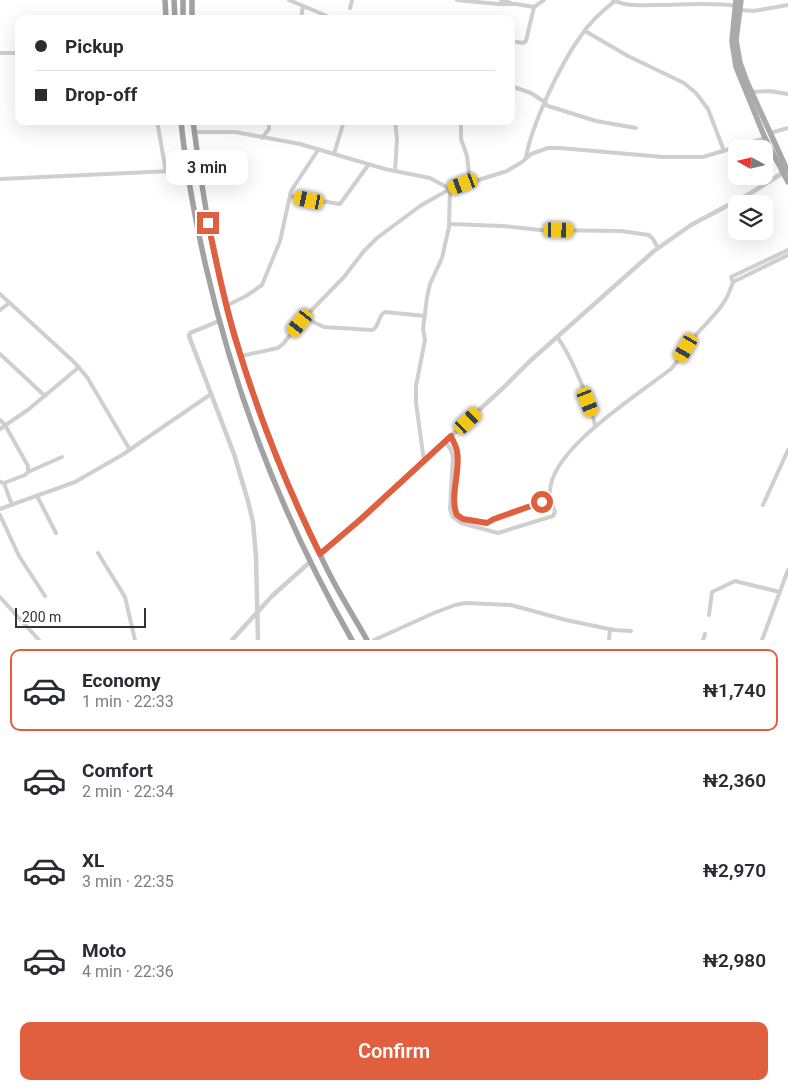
<!DOCTYPE html>
<html lang="en">
<head>
<meta charset="utf-8">
<style>
	:root { --surface:#fff; --page:#f7f7f7; --text:#2b2b33; --muted:#7c7c81; --line:#e1e1e2; --accent:#df5f3f }
	body { margin:0; font-family:Roboto,sans-serif; background:var(--page); color:var(--text); height:100vh; display:flex; flex-direction:column; font-size:19px; white-space:nowrap }
	* { box-sizing:border-box; margin:0 }
	p { font-size:16px; color:var(--muted) }
	.icon { flex:none; width:28px; height:28px; fill:none; stroke:currentColor; stroke-width:2; stroke-linecap:round; stroke-linejoin:round }
	.map { position:relative; height:640px; overflow:hidden }
	.panel { display:flex; flex-direction:column; background:var(--surface); flex:1 }
	.panel>* { flex:none }
	.hud { position:absolute; left:15px; top:15px; width:500px; height:110px; border-radius:10px; box-shadow:0 5px 20px #0002; display:grid; align-content:center; height:110px; padding:0 20px; background:var(--surface) }
	.needle { width:32px; rotate:278deg }
	.fabs { position:absolute; left:728px; top:140px; display:grid; gap:10px }
	.fabs a { display:grid; place-items:center; width:45px; height:45px; border-radius:10px; background:var(--surface); box-shadow:0 5px 20px #0002; font-size:25px }
	.scale { position:absolute; left:15px; bottom:12px; width:131px; box-sizing:border-box; padding-left:5px; border:2px solid #323232; border-top:0; font-size:14px; line-height:18px; white-space:nowrap; color:#323232; -webkit-text-stroke:4px #fff; paint-order:stroke }
	.end { position:absolute; width:22px; height:22px; margin:-11px; border:6px solid #df5f3f; background:#fff; box-shadow:0 0 0 2px #fff }
	.from { border-radius:50% }
	.bubble { position:absolute; height:35px; border-radius:10px; background:var(--surface); box-shadow:0 5px 20px #0002; font-size:16px; font-weight:600; line-height:35px; text-align:center }
	.car { position:absolute; width:15px; height:30px; margin:-15px -8px; border-radius:6px; box-shadow:0 0 4px 1px #0007; background:linear-gradient(#f5c518 24%,#345 0 40%,#f5c518 0 76%,#345 0 86%,#f5c518 0) }
	.hud b { display:flex; align-items:center; gap:18px; height:48px; font-size:19px }
	.hud b+b { border-top:1px solid var(--line) }
	.hud i { width:12px; height:12px; background:var(--text) }
	ul { padding:9px 0 0; list-style:none }
	li { display:flex; align-items:center; gap:15px; height:82px; margin:0 10px 8px; padding:0 10px; border:2px solid transparent; border-radius:10px }
	li div { flex:1 }
	li b { display:block; font-size:19px }
	li em { font-style:normal; font-weight:600 }
	li.active { border-color:var(--accent) }
	li>.icon { width:45px; height:45px; stroke-width:1.5 }
	.action { display:flex; gap:10px; margin-top:auto; padding:10px 20px }
	.action a { flex:1; height:58px; border-radius:10px; background:var(--accent); color:#fff; font-size:20px; font-weight:600; line-height:58px; text-align:center }
	.map>svg:first-child { display:block }
	.lines { fill:none; stroke-linecap:round; stroke-linejoin:round }
	.minor { stroke:#cfcfcf; stroke-width:4 }
	.tertiary { stroke:#cfcfcf; stroke-width:4.5 }
	.primary { stroke:#aaa; stroke-width:5.5 }
	.trunk { stroke:#a2a2a2; stroke-width:5.5 }
	.route { stroke:#df5f3f; stroke-width:6 }
</style>
</head>
<body>
<div class="map">
<svg width="788" height="640" viewBox="0 0 788 640">
	<rect width="100%" height="100%" fill="#fff"/>
	<g class="lines">
		<g class="minor">
			<polyline points="289,0 334,19"/>
			<polyline points="457,0 498,4 516,4 534,7"/>
			<polyline points="501,0 511,3"/>
			<path d="M 613,0 C 626,7 641,5 656,5 C 683,5 711,2 738,6"/>
			<polyline points="350,8 352,0"/>
			<polyline points="740,10 754,11 788,5"/>
			<polyline points="301,19 303,6"/>
			<polyline points="585,31 628,56 684,83 696,93 708,109 724,151"/>
			<polyline points="511,41 523,43 526,41 534,7 544,0"/>
			<polyline points="0,53 19,53"/>
			<polyline points="511,86 531,93 546,103"/>
			<polyline points="752,92 769,91 788,94"/>
			<polyline points="545,105 596,121 636,128"/>
			<polyline points="157,121 166,172"/>
			<polyline points="395,121 397,139 395,171"/>
			<polyline points="461,121 461,139 467,156 470,182"/>
			<polyline points="194,132 235,132 300,144 385,169 430,178 450,189 449,227 442,258 430,284 427,297 423,329 425,340 416,386 416,403 424,461"/>
			<polyline points="770,133 788,128"/>
			<polyline points="262,138 269,129 269,121"/>
			<polyline points="334,154 344,121"/>
			<path d="M 526,157 C 532,124 560,65 580,37 C 589,23 602,11 615,1"/>
			<polyline points="171,171 180,165 185,157"/>
			<polyline points="0,179 171,171 180,174 188,178"/>
			<polyline points="290,196 340,204 369,164"/>
			<polyline points="449,224 503,226 540,230 621,231 649,235 653,239 658,248"/>
			<polyline points="733,282 788,255"/>
			<polyline points="0,294 74,362 87,377 130,450"/>
			<polyline points="226,306 246,296 262,285 280,241 291,191 318,150"/>
			<polyline points="0,310 9,303"/>
			<path d="M 305,318 L 324,327 L 372,330 C 380,327 377,316 385,312 L 425,316"/>
			<path d="M 557,337 C 570,353 593,407 595,427"/>
			<polyline points="0,354 45,396"/>
			<polyline points="241,356 278,348 284,343 299,323 344,277 364,251 377,238 420,206 450,189 507,171 522,162 531,154 548,148 560,148 663,157 703,157 765,138"/>
			<polyline points="0,420 5,425 28,466 28,472 25,475 4,483 0,482"/>
			<polyline points="0,429 29,409 79,367"/>
			<path d="M 451,436 C 453,441 456,446 457,451 C 461,470 449,498 457,515 L 463,519 L 487,523 L 493,519 L 551,499"/>
			<path d="M 445,442 L 450,448 L 453,456 L 450,509 L 453,517 L 461,523 L 498,533 L 553,516 L 555,512 C 553,506 550,499 550,493 C 549,449 640,394 672,368 C 680,358 686,346 695,336 C 712,316 725,308 733,282 L 731,277 L 788,250"/>
			<polyline points="28,472 62,457"/>
			<polyline points="4,483 12,505"/>
			<polyline points="37,496 56,533"/>
			<polyline points="763,505 788,450"/>
			<polyline points="0,509 75,482 122,455 211,394"/>
			<polyline points="0,515 19,556 45,596"/>
			<polyline points="98,553 125,597 135,640"/>
			<polyline points="0,597 39,640"/>
			<polyline points="709,615 712,592 735,581 780,592"/>
			<polyline points="374,640 434,613 455,605 466,603 511,605 566,620 614,630 631,631"/>
			<polyline points="609,640 610,629"/>
			<polyline points="703,640 705,634"/>
			<polyline points="762,640 788,570"/>
		</g>
		<g class="tertiary">
			<polyline points="219,321 190,333 189,336 234,454 248,501 253,522 256,557 258,640"/>
			<polyline points="320,554 361,519 503,388 530,361 654,251 691,225 751,193 784,172"/>
			<polyline points="232,640 272,596 310,562"/>
		</g>
		<g class="primary">
			<polyline points="736,0 732,41 736,67 765,138 788,182"/>
			<polyline points="741,0 736,40 740,63 747,82 788,172"/>
		</g>
		<g class="trunk">
			<polyline points="165,0 166,19"/>
			<polyline points="174,0 175,19"/>
			<polyline points="183,0 183,19"/>
			<polyline points="192,19 192,0"/>
			<path d="M 181,121 C 186,171 195,219 206,267 C 236,398 285,523 352,640"/>
			<path d="M 193,121 C 201,182 210,243 226,303 C 250,395 285,486 328,571 C 340,595 354,617 367,640"/>
		</g>
	</g>
	<g class="lines">
		<path class="route" d="M 208,223 C 217,263 224,303 236,341 C 258,414 286,485 320,554 L 361,519 L 451,436 C 453,441 456,446 457,451 C 461,470 449,498 457,515 L 463,519 L 487,523 L 494,519 L 542,502"/>
	</g>
</svg>
<div class="fabs">
<a><svg class="needle" viewBox="-14 -14 28 28"><path d="M0-13l5 13h-10z" fill="#e53935"/><path d="M0 13l5-13h-10z" fill="#7c7c81"/></svg></a>
<a><svg class="icon" aria-label="layers" viewBox="0 0 24 24"><path d="M12 4l9 5-9 5-9-5zM3 14l9 5 9-5"/></svg></a>
</div>
<div class="scale">200 m</div>
<i class="end from" style="left:542px;top:502px"></i>
<i class="end" style="left:208px;top:223px"></i>
<div class="bubble" style="left:166px;top:150px;width:82px">3 min</div>
<i class="car" style="left:463px;top:184px;rotate:249deg"></i>
<i class="car" style="left:309px;top:200px;rotate:282deg"></i>
<i class="car" style="left:559px;top:230px;rotate:91deg"></i>
<i class="car" style="left:300px;top:323px;rotate:219deg"></i>
<i class="car" style="left:686px;top:348px;rotate:210deg"></i>
<i class="car" style="left:588px;top:402px;rotate:158deg"></i>
<i class="car" style="left:468px;top:421px;rotate:47deg"></i>
<div class="hud">
<b><i class="from"></i>Pickup</b>
<b><i></i>Drop-off</b>
</div>
</div>
<section class="panel">
<ul>
<li class="active"><svg class="icon" aria-label="car" viewBox="0 0 24 24"><path d="M5 17H2v-5l4-1 3-4h7l3 4 3 1v5h-3M9 17h6M6 11h13"/><circle cx="7" cy="17" r="2"/><circle cx="17" cy="17" r="2"/></svg><div><b>Economy</b><p>1 min · 22:33</p></div><em>₦1,740</em></li>
<li><svg class="icon" aria-label="car" viewBox="0 0 24 24"><path d="M5 17H2v-5l4-1 3-4h7l3 4 3 1v5h-3M9 17h6M6 11h13"/><circle cx="7" cy="17" r="2"/><circle cx="17" cy="17" r="2"/></svg><div><b>Comfort</b><p>2 min · 22:34</p></div><em>₦2,360</em></li>
<li><svg class="icon" aria-label="car" viewBox="0 0 24 24"><path d="M5 17H2v-5l4-1 3-4h7l3 4 3 1v5h-3M9 17h6M6 11h13"/><circle cx="7" cy="17" r="2"/><circle cx="17" cy="17" r="2"/></svg><div><b>XL</b><p>3 min · 22:35</p></div><em>₦2,970</em></li>
<li><svg class="icon" aria-label="car" viewBox="0 0 24 24"><path d="M5 17H2v-5l4-1 3-4h7l3 4 3 1v5h-3M9 17h6M6 11h13"/><circle cx="7" cy="17" r="2"/><circle cx="17" cy="17" r="2"/></svg><div><b>Moto</b><p>4 min · 22:36</p></div><em>₦2,980</em></li>
</ul>
<div class="action"><a>Confirm</a></div>
</section>
</body>
</html>
